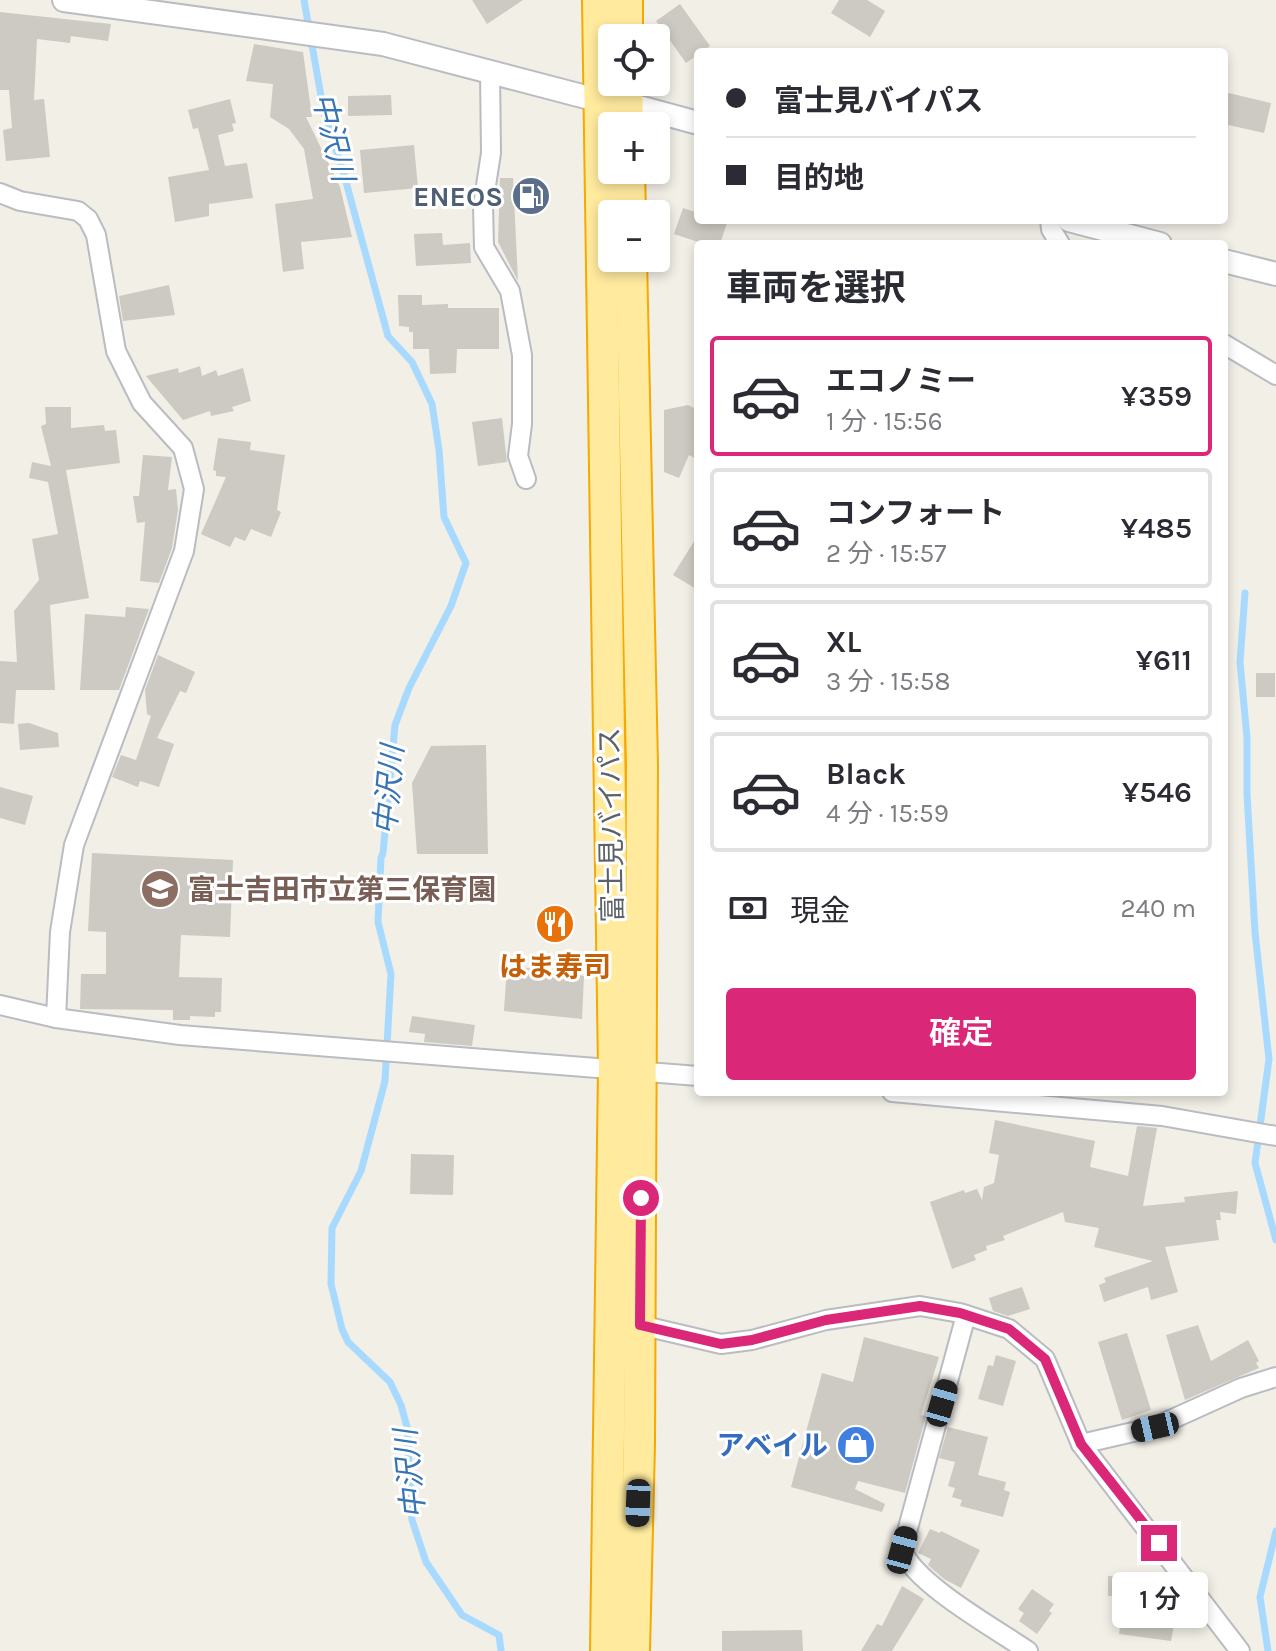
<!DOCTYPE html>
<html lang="ja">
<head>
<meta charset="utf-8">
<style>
	:root { --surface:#fff; --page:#f7f7f7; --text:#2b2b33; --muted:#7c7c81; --line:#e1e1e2; --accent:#db2777 }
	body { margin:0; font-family:Karla,"Noto Sans JP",sans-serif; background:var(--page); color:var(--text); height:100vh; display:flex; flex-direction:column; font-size:30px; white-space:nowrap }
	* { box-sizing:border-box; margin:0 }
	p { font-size:26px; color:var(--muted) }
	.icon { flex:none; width:44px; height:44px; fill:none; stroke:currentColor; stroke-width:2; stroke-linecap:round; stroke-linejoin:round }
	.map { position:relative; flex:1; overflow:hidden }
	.drawer { position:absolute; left:694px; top:240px; width:534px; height:856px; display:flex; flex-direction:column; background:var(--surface); border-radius:8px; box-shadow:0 4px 12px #0003 }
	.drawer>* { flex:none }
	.guide { position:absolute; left:694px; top:48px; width:534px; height:176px; border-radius:8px; box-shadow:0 4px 12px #0003; display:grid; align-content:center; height:176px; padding:0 32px; background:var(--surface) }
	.controls { position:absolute; left:598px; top:24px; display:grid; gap:16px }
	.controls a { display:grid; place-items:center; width:72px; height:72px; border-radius:8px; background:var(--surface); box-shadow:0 4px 12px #0003; font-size:40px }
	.end { position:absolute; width:36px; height:36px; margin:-18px; border:10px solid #db2777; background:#fff; box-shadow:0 0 0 4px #fff }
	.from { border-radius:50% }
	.bubble { position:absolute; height:56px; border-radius:8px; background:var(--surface); box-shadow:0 4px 12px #0003; font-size:26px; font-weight:600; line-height:56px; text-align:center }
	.car { position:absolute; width:24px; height:48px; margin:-24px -12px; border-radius:10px; box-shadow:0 0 6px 2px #0007; background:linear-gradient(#222 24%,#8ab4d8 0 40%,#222 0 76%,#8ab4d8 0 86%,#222 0) }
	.guide b { display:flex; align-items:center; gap:28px; height:76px; font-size:30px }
	.guide b+b { border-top:2px solid var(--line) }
	.guide i { width:20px; height:20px; background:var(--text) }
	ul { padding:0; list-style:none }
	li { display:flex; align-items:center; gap:24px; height:120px; margin:0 16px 12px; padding:0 16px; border:4px solid var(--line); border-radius:8px }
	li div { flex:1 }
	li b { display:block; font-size:30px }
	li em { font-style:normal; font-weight:600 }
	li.on { border-color:var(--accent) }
	li>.icon { width:72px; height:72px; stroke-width:1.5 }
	h2 { padding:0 32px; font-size:36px; line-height:96px }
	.pay { display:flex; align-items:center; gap:20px; height:88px; padding:0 32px; font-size:30px }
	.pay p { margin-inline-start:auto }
	.cta { display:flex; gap:16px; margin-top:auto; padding:16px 32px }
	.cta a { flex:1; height:92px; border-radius:8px; background:var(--accent); color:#fff; font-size:32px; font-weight:600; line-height:92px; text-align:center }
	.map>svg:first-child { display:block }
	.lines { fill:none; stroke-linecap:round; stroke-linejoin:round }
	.stream { stroke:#a8daff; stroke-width:7 }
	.building { fill:#cdcac3 }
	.minor-casing { stroke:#b9bcc1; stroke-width:22 }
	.tertiary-casing { stroke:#b9bcc1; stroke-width:26 }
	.trunk-casing { stroke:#f7a900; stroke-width:34 }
	.minor { stroke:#fff; stroke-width:18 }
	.tertiary { stroke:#fff; stroke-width:22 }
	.trunk { stroke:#ffea9e; stroke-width:30 }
	.route { stroke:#db2777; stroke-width:10 }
	.labels { text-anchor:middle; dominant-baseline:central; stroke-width:6; stroke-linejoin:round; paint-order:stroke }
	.service-label { font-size:28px; font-weight:bold; fill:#4e5e75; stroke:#fff; text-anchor:end }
	.street-label { font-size:28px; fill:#5d6268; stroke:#fff }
	.education-label { font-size:28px; font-weight:bold; fill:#785e54; stroke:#fff; text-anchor:start }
	.food-label { font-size:28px; font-weight:bold; fill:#c56008; stroke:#fff }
	.shop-label { font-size:28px; font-weight:bold; fill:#366cbe; stroke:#fff; text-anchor:end }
	.water-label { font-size:30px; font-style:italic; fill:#3674b4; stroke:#fff }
</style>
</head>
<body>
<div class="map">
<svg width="1276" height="1651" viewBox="0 0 1276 1651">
	<rect width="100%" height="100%" fill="#f1efe6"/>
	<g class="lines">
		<g class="stream">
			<polyline points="304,0 324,113 343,171 388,336 412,362 432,404 439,450 444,517 466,563 451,606 409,688 395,725 383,853 381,858 378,922 391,974 385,1081 361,1171 332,1228 331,1284 342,1329 348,1342 390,1382 401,1405 407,1427 412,1520 426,1562 462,1615 499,1635 501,1651"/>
			<polyline points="1245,593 1240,662 1247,738 1247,794 1255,932 1269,1059 1255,1163 1276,1240"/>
			<polyline points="1268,1651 1260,1597 1276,1531"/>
		</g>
	</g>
	<g class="building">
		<polygon points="472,0 523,0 487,24"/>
		<polygon points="839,0 867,0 885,11 870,37 831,13"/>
		<polygon points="680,4 710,46 686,63 656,21"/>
		<polygon points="0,12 111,24 108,41 71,36 70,43 37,39 34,100 44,99 50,157 6,161 3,130 12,128 9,90 0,90"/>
		<polygon points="254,44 303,52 312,117 306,117 340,187 352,237 301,242 304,269 283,272 275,204 313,199 304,149 289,129 270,117 273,84 246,81"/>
		<polygon points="1224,92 1271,103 1264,133 1224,124"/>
		<polygon points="391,95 392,115 348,116 348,96"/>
		<polygon points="230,99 236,123 232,124 234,131 218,135 225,166 247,163 253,198 209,204 209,216 175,222 168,177 209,170 198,128 193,129 188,110"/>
		<polygon points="414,145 418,188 364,193 360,150"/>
		<polygon points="500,178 513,178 518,281 498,242"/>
		<polygon points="683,208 698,213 698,220 728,220 720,244 704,244 674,234"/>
		<polygon points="442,233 443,245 470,243 471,263 416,266 414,234"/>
		<polygon points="169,285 175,315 123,321 119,296"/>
		<polygon points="398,295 422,295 422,305 448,304 448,308 499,308 499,349 457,349 456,373 430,374 429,349 413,349 413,332 409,332 409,327 399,326"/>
		<polygon points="200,366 202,376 216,370 218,376 243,368 251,401 232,407 234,411 211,416 210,411 183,420 146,376 178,368 179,373"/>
		<polygon points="688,405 698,410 698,460 689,455 679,478 664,472 664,410"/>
		<polygon points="45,407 71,407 71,428 104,425 105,431 116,430 120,463 66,470 89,598 50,605 55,690 16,690 14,724 0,723 0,661 17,662 14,611 39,580 32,539 58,534 48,482 29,478 32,462 51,466 41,426 46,424"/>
		<polygon points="502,418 507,462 478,466 472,422"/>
		<polygon points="218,438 251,442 250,450 285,455 277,510 281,512 271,537 251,529 245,541 235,537 230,547 201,534 226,477 216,476 216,471 213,470"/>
		<polygon points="143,455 172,457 168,490 176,489 178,510 172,548 159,583 140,581 145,522 137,523 133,496 139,496"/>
		<polygon points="698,535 698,590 673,575"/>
		<polygon points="126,607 149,609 119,690 80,690 85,614 125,617"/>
		<polygon points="158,655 195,672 186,693 180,691 157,738 174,744 159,787 140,781 138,787 112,777 121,755 136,760 151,716 147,714 145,690"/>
		<rect x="1256" y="673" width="19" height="24"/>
		<polygon points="29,723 58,733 59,747 20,750 18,724"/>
		<polygon points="486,745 488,854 417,854 412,783 431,746"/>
		<polygon points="0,787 33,796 25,825 0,818"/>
		<polygon points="92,853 233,860 230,937 181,935 179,977 222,978 221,1012 215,1012 215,1017 190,1016 190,1020 173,1020 173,1010 80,1009 81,974 106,974 106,932 88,931"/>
		<polygon points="507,965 584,976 582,1019 504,1011"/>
		<polygon points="412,1016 475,1025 472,1046 424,1042 425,1034 409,1032"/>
		<polygon points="995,1120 1095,1141 1090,1167 1128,1176 1137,1126 1157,1128 1143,1206 1185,1202 1184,1197 1238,1191 1236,1214 1220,1212 1221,1220 1216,1220 1219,1240 1165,1247 1178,1292 1151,1300 1148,1287 1104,1302 1099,1285 1106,1282 1104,1278 1153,1261 1094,1247 1099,1228 1065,1222 1063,1212 1003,1236 1005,1240 986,1246 987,1250 974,1255 976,1260 952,1269 930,1202 964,1190 965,1193 977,1189 982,1200 984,1187 994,1183 999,1155 989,1153"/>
		<polygon points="411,1154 454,1155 453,1195 410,1194"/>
		<polygon points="1022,1287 1030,1309 1008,1316 993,1311 989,1298"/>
		<polygon points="1198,1325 1211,1361 1248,1340 1259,1361 1256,1363 1259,1368 1185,1400 1166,1335"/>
		<polygon points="1127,1333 1151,1410 1122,1420 1098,1342"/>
		<polygon points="864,1337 939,1357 921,1415 926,1416 905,1493 858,1481 855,1489 885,1504 882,1512 791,1487 822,1373 853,1382"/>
		<polygon points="996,1355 1016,1361 1003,1406 978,1399 988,1365 993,1366"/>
		<polygon points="948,1427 988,1437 978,1475 1006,1482 1004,1490 1010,1492 1003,1517 960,1506 962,1500 952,1497 955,1488 948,1486 955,1462 939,1458"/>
		<polygon points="930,1529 940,1533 941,1531 980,1550 961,1588 944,1579 928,1565 931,1559 918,1553"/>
		<polygon points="1108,1576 1152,1577 1152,1582 1161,1582 1160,1611 1176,1614 1171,1641 1119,1634 1124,1596 1108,1596"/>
		<polygon points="902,1586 924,1599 892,1651 861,1651 877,1624 882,1626"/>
		<polygon points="1032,1589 1054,1604 1049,1611 1052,1613 1037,1634 1019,1621 1024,1613 1018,1609"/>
		<polygon points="802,1630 803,1651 722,1651 722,1631"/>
	</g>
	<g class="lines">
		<g class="minor-casing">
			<g id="minor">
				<polyline points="490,72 491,153 483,205 484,247 510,291 522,355 522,424 518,456 526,479"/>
				<polyline points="0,193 20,201 78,211 88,219 96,235 116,351 142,403 183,448 194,489 184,551 74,845 60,932 56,1018"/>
				<polyline points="1050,220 1051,229 1060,244"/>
				<polyline points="1224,344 1276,375"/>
				<polyline points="0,1005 56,1018 180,1035 698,1076"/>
				<polyline points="892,1092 1162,1116 1276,1136"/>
				<path d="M 966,1315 L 902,1550 C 915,1584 996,1629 1028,1651"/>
				<polyline points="640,1325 721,1344 752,1340 826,1320 920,1306 960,1313 1009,1329 1045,1359 1081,1444 1240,1651"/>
				<polyline points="1081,1444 1155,1427 1241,1388 1276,1377"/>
			</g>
		</g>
		<g class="tertiary-casing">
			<g id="tertiary">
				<polyline points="64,0 383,44 601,101 628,104 698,123"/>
				<polyline points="1069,220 1160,244"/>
				<polyline points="1224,261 1276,274"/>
			</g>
		</g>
		<g class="trunk-casing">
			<g id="trunk">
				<polyline points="598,0 614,1069 606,1651"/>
				<polyline points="627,0 627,38"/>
				<polyline points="627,82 628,126"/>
				<polyline points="629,170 630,214"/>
				<polyline points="631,258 642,765 639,1444 634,1651"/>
			</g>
		</g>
		<use href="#minor" class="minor"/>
		<use href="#tertiary" class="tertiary"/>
		<use href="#trunk" class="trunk"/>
	</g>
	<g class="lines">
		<polyline class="route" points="641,1198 640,1325 721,1344 752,1340 826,1320 920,1306 960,1313 1009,1329 1045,1359 1081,1444 1159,1543"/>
	</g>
	<defs>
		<g id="fuel-disc" transform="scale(2)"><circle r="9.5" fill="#5c6f8a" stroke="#fff"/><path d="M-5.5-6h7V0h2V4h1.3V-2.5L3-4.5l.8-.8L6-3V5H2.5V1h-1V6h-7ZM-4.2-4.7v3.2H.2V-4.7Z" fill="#fff"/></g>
		<g id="school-disc" transform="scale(2)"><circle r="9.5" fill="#8d6e63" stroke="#fff"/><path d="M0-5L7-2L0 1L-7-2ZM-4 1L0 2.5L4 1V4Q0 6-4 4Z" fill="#fff"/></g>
		<g id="restaurant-disc" transform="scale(2)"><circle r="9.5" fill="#e8710a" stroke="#fff"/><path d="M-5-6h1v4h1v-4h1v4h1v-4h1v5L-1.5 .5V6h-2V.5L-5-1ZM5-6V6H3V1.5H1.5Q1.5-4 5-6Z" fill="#fff"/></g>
		<g id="shop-disc" transform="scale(2)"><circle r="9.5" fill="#3f7fe0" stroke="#fff"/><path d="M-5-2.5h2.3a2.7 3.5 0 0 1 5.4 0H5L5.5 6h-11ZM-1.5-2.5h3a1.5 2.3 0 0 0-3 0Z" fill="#fff"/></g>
	</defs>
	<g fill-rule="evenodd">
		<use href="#fuel-disc" x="531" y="196"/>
		<use href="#school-disc" x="160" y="889"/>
		<use href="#restaurant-disc" x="555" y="924"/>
		<use href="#shop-disc" x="856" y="1445"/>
	</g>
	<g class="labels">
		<g class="service-label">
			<text x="503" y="196">ENEOS</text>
		</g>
		<g class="street-label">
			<text transform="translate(611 825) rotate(-91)">富士見バイパス</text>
		</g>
		<g class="education-label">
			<text x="188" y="889">富士吉田市立第三保育園</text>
		</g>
		<g class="food-label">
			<text x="555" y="966">はま寿司</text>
		</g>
		<g class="shop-label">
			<text x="828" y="1445">アベイル</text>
		</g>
		<g class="water-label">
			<text transform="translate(333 137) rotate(76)">中沢川</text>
			<text transform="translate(389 790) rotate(-85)">中沢川</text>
			<text transform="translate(410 1474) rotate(-96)">中沢川</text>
		</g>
	</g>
</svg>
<div class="controls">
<a><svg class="icon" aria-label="locate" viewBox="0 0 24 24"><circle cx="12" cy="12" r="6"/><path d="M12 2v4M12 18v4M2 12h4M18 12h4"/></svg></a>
<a>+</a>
<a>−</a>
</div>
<i class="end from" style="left:641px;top:1198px"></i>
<i class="end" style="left:1159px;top:1543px"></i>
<div class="bubble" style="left:1112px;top:1572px;width:96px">1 分</div>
<i class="car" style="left:942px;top:1403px;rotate:16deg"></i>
<i class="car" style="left:1155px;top:1427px;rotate:257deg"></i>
<i class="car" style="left:638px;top:1503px;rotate:182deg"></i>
<i class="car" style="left:902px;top:1550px;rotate:15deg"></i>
<div class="guide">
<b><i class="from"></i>富士見バイパス</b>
<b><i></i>目的地</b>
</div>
<section class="drawer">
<h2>車両を選択</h2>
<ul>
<li class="on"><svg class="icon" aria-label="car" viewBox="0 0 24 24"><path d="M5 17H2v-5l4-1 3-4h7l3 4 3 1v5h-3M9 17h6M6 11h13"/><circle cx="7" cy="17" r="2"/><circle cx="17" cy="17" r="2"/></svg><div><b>エコノミー</b><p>1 分 · 15:56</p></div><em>¥359</em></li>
<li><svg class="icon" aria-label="car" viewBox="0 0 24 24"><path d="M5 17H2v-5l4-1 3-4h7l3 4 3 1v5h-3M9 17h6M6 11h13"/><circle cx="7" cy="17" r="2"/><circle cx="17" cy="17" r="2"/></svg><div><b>コンフォート</b><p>2 分 · 15:57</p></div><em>¥485</em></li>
<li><svg class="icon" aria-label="car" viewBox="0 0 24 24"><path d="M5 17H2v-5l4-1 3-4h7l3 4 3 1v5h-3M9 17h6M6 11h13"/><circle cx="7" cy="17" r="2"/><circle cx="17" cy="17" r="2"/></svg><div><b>XL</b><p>3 分 · 15:58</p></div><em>¥611</em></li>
<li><svg class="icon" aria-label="car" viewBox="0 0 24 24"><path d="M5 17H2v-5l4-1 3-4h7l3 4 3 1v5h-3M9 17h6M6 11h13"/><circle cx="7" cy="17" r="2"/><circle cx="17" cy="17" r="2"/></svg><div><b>Black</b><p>4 分 · 15:59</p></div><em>¥546</em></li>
</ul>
<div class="pay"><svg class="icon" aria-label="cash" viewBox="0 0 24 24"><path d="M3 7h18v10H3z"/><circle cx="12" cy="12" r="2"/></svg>現金<p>240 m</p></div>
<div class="cta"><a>確定</a></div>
</section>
</div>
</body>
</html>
